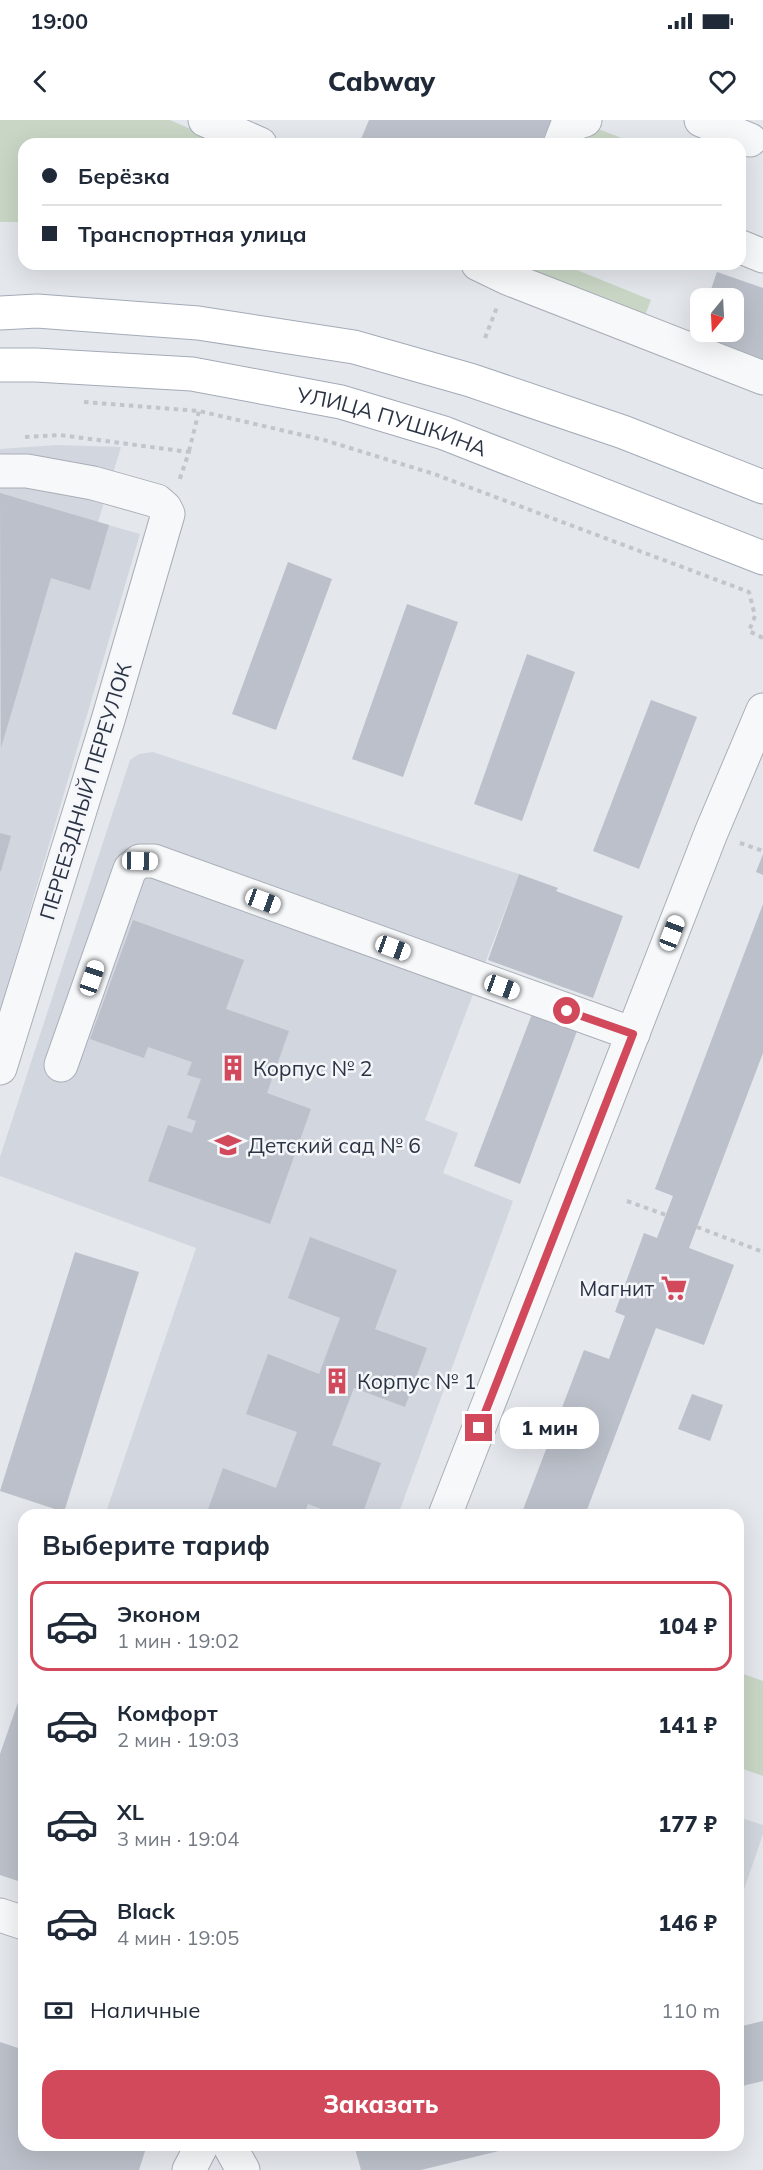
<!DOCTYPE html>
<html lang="ru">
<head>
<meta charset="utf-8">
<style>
	:root { --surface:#fff; --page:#f6f6f7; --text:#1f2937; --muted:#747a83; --line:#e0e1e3; --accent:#d1495b }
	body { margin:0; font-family:Mulish,sans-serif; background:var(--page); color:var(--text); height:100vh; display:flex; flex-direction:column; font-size:22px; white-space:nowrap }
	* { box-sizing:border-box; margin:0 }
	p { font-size:20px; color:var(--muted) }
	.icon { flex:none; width:33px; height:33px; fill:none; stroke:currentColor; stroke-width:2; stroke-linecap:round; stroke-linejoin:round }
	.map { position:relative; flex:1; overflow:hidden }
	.details { position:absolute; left:18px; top:1389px; width:726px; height:642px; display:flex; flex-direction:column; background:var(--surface); border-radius:18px; box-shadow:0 6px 24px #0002 }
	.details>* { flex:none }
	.hud { position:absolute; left:18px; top:18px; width:728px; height:132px; border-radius:18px; box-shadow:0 6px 24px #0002; display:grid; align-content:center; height:132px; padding:0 24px; background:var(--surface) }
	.needle { width:39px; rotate:198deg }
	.tools { position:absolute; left:690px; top:168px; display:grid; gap:12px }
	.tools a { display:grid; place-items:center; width:54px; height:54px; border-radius:12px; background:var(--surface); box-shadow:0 6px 24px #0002; font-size:30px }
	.end { position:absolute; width:27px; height:27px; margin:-14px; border:8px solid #d1495b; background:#fff; box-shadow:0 0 0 3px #fff }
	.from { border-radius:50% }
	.bubble { position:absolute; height:42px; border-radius:18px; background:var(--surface); box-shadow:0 6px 24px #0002; font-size:20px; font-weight:800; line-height:42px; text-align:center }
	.car { position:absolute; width:18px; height:36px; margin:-18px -9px; border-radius:8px; box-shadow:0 0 4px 2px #0007; background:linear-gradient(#fff 24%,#345 0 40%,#fff 0 76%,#345 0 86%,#fff 0) }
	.hud b { display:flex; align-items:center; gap:21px; height:57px; font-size:22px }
	.hud b+b { border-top:2px solid var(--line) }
	.hud i { width:15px; height:15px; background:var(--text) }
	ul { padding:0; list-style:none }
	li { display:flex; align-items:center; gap:18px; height:90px; margin:0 12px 9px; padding:0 12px; border:3px solid transparent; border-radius:18px }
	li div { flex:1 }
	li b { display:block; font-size:22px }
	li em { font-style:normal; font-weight:800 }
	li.on { border-color:var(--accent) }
	li>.icon { width:54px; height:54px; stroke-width:1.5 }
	h2 { padding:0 24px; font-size:27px; line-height:72px }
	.pay { display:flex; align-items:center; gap:15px; height:66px; padding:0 24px; font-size:22px }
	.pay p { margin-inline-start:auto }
	.action { display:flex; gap:12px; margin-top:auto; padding:12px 24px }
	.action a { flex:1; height:69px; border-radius:18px; background:var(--accent); color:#fff; font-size:24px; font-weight:800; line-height:69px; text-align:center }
	.status { display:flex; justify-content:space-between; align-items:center; height:42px; padding:0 30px; background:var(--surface); direction:ltr }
	.status svg { height:16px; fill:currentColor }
	header { display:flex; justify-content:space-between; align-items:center; height:78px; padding:0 24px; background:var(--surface); font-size:27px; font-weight:800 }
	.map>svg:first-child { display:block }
	.built { fill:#d2d6de }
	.green { fill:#c9d6c5 }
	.building { fill:#bbc0ca }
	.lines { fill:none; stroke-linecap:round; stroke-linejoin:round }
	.minor-casing { stroke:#a9aeb7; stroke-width:35 }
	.major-casing { stroke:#a3abb8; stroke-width:35 }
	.path { stroke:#c2c5cb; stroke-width:4; stroke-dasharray:4.5 4.5; stroke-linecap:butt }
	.minor { stroke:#f7f8fa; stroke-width:33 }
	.major { stroke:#fff; stroke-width:33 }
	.route { stroke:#d1495b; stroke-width:8 }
	.labels { text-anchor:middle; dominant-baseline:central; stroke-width:5; stroke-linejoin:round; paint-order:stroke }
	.street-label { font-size:21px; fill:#2b3445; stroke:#f4f6f9 }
	.poi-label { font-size:21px; fill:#2b3445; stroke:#f4f6f9; text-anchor:start }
</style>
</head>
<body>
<div class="status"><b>19:00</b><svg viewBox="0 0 49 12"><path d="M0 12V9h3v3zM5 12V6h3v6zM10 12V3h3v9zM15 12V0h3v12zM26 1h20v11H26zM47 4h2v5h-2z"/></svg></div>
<header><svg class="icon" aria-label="back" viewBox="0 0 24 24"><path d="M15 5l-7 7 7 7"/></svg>Cabway<svg class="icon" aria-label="heart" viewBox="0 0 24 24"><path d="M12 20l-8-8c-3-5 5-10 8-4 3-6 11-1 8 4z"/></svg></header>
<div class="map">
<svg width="763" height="2050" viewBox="0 0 763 2050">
	<rect width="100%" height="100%" fill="#e4e7ec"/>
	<g class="built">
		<polygon points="57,325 121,327 98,402 140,414 0,892 0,329"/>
		<polygon points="153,632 519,754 425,1000 458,1013 443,1053 513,1081 398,1395 105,1395 196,1128 0,1056 0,1037 130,640 139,634"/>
		<polygon points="738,1697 763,1705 763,1714 738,1787"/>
	</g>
	<g class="green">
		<polygon points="0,0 170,0 225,24 24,24 24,102 0,102"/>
		<polygon points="588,5 637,24 580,24"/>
		<polygon points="533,144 562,144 651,180 644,198 529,153"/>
		<polygon points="738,1552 763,1561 763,1656 738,1647"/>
	</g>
	<g class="building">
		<polygon points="369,0 551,0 541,24 359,24"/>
		<polygon points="717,152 763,168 763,241 694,218 700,201 700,212 734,212 734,178 708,178"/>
		<polygon points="0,373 109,405 90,470 51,458 1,628"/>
		<polygon points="288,442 332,459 276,610 232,594"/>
		<polygon points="407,484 458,502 403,657 352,639"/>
		<polygon points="527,534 575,552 522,701 474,684"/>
		<polygon points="651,580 697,597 639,749 593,731"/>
		<polygon points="0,713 11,716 1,751 0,751"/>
		<polygon points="763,734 763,755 756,752"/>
		<polygon points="519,754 558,768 556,771 623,796 593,878 488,840"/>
		<polygon points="763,784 763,933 689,1128 734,1145 704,1225 656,1208 585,1395 521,1395 584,1230 609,1239 625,1196 615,1192 644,1113 657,1118 673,1076 655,1069"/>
		<polygon points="133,800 244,840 226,889 289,911 267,973 311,989 270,1104 148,1061 168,1005 192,1013 196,1001 187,998 201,959 187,955 192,942 148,927 144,938 90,919"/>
		<polygon points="532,894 577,911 520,1064 474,1046"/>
		<polygon points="310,1117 397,1150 375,1209 427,1228 405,1287 354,1268 332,1325 381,1343 362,1395 338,1395 308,1384 304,1395 206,1395 223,1348 276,1368 297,1312 246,1294 268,1234 319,1254 340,1198 288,1178"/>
		<polygon points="75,1132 139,1152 64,1392 0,1371"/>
		<polygon points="692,1274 723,1285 710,1321 678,1309"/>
		<polygon points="24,1565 24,1763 0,1755 0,1634"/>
		<polygon points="763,1901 763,1961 738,1967 738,1907"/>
		<polygon points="0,1922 24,1930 24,2025 147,2025 139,2050 0,2050"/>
		<polygon points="354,2025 519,2025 519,2026 421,2050 361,2050"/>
	</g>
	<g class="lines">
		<g class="minor-casing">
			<g id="minor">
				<polyline points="205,0 260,24"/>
				<polyline points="701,0 750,20"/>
				<polyline points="560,24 567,6 585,0"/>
				<polyline points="741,127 763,136"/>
				<polyline points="478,144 507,158 763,258"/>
				<polyline points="0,351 27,351 93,363 157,381 165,388 168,394 108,600 0,948"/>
				<polyline points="61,945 130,749 140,741 154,741 633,914"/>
				<polyline points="445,1395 711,713 763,590"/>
				<polyline points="0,1795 24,1803"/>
				<polyline points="229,2025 243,2050"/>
				<polyline points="189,2050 202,2025"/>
			</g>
		</g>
		<g class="major-casing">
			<g id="major">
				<polyline points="0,193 37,191 198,203 354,227 470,260 623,312 763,367"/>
				<path id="s1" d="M 0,245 L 36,245 L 192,254 L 341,282 L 444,313 L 763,438"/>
			</g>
		</g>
		<g class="path">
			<polyline points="485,218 497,187"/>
			<polyline points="84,282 199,291 324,320 434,354 749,472 755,496 749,511 763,518"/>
			<polyline points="25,317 60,315 189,332 179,361"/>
			<polyline points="189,331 199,291"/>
			<polyline points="740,723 763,731"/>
			<polyline points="627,1081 666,1095"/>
			<polyline points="697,1107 763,1132"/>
		</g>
		<use href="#minor" class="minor"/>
		<use href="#major" class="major"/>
	</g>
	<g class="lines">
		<polyline class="route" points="479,1308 633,914 567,891"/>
	</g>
	<defs>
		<g id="building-bare" transform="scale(2.07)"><path d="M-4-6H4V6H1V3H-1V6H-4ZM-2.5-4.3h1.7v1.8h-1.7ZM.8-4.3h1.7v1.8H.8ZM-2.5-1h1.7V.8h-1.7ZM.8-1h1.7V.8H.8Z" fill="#d1495b" stroke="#f4f6f9" stroke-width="2.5" paint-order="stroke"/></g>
		<g id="school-bare" transform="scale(2.07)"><path d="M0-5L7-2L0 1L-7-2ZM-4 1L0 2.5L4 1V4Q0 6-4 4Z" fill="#d1495b" stroke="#f4f6f9" stroke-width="2.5" paint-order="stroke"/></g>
		<g id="supermarket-bare" transform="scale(2.07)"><path d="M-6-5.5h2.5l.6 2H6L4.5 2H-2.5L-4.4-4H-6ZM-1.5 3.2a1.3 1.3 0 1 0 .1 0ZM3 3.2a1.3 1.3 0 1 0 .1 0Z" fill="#d1495b" stroke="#f4f6f9" stroke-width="2.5" paint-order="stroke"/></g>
	</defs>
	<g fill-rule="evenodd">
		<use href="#building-bare" x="233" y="948"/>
		<use href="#school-bare" x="228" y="1025"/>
		<use href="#supermarket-bare" x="674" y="1168"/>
		<use href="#building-bare" x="337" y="1261"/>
	</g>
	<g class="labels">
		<g class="street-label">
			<text stroke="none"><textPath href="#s1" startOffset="398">УЛИЦА ПУШКИНА</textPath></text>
			<text transform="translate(85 671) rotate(-73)">ПЕРЕЕЗДНЫЙ ПЕРЕУЛОК</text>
		</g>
		<g class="poi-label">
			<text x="253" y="948">Корпус № 2</text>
			<text x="248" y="1025">Детский сад № 6</text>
			<text x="654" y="1168" text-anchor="end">Магнит</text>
			<text x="357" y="1261">Корпус № 1</text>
		</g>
	</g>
</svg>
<div class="tools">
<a><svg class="needle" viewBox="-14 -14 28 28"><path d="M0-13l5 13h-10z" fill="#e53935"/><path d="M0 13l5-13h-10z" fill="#747a83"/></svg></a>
</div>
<i class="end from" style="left:567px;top:891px"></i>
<i class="end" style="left:479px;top:1308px"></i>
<div class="bubble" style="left:500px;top:1287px;width:99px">1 мин</div>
<i class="car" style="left:140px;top:741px;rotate:91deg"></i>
<i class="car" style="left:263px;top:781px;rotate:110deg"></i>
<i class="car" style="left:672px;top:813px;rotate:21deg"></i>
<i class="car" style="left:393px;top:828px;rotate:110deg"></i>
<i class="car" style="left:92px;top:858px;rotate:19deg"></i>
<i class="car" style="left:502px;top:867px;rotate:110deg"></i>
<div class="hud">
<b><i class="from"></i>Берёзка</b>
<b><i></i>Транспортная улица</b>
</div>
<section class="details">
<h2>Выберите тариф</h2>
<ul>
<li class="on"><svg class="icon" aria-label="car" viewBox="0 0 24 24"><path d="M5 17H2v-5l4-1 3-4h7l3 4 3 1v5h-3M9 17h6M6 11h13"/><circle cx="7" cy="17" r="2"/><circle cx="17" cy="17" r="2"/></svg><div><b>Эконом</b><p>1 мин · 19:02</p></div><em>104 ₽</em></li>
<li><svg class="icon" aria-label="car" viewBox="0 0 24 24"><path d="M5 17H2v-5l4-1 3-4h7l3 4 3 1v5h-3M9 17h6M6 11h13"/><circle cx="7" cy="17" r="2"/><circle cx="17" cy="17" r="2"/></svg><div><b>Комфорт</b><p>2 мин · 19:03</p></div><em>141 ₽</em></li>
<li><svg class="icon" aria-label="car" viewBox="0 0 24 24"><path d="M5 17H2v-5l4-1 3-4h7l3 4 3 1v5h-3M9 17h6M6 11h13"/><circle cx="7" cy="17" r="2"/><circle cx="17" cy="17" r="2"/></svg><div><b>XL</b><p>3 мин · 19:04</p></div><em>177 ₽</em></li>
<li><svg class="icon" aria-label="car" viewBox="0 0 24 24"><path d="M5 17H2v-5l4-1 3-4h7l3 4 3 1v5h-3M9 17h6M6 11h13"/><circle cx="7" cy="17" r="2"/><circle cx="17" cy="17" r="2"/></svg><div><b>Black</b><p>4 мин · 19:05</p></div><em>146 ₽</em></li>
</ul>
<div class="pay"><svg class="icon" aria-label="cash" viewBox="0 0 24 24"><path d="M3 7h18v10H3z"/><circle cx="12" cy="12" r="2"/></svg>Наличные<p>110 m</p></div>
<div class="action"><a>Заказать</a></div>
</section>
</div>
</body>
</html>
